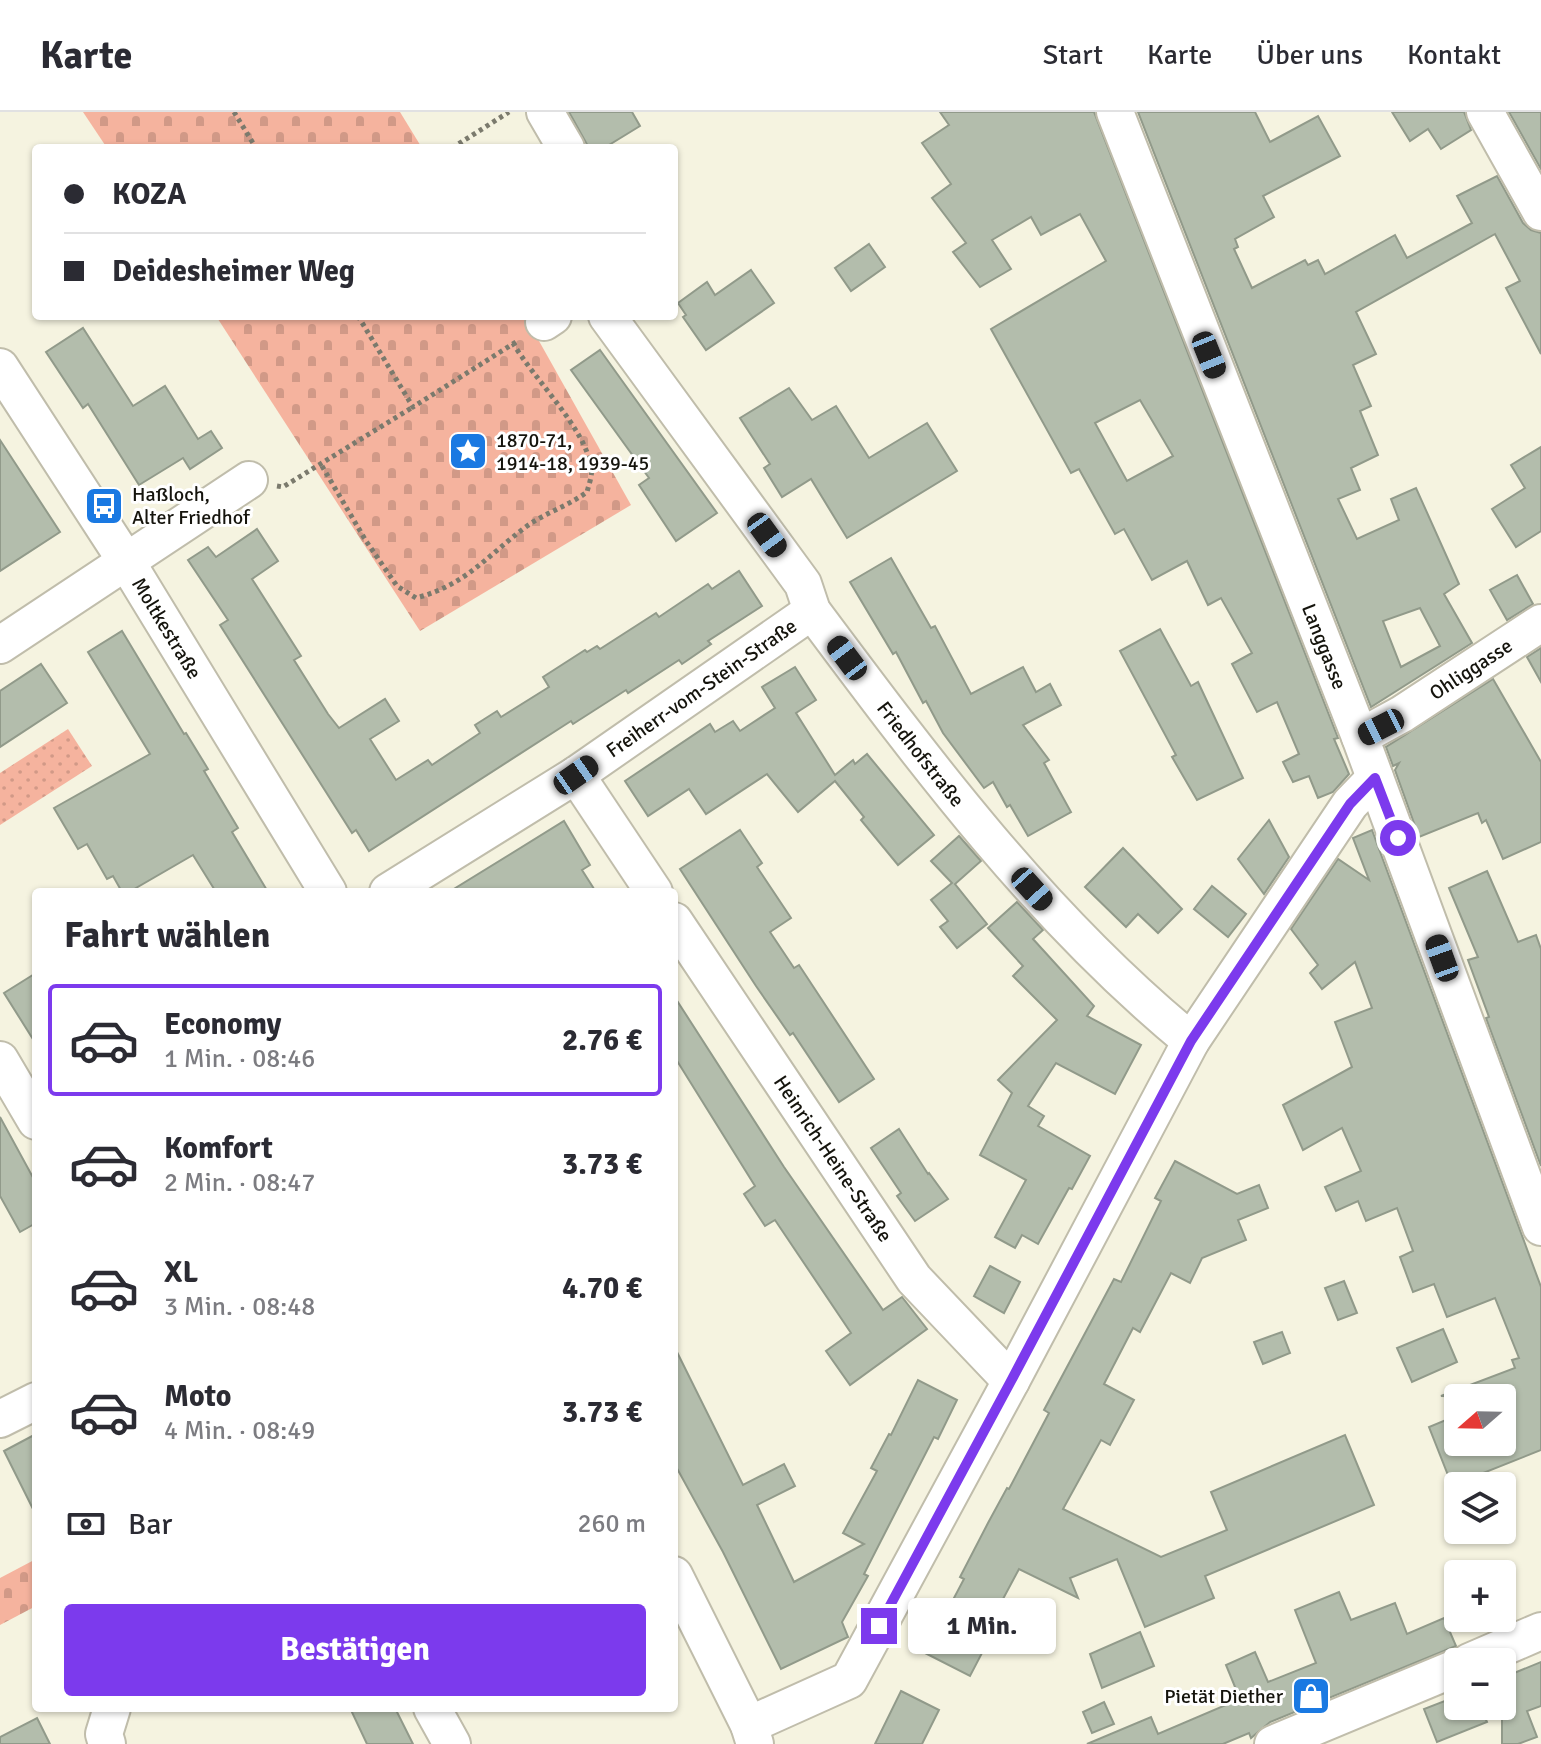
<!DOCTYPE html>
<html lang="de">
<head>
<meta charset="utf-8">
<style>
	:root { --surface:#fff; --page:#f2f2f3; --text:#2b2b33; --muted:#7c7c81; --line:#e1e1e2; --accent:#7c3aed }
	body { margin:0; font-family:Signika,sans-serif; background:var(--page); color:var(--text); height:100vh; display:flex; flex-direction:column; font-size:30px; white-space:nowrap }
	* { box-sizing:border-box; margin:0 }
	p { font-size:26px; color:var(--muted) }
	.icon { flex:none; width:44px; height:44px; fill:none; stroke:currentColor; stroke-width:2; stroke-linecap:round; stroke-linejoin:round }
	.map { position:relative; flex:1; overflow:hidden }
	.details { position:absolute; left:32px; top:776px; width:646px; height:824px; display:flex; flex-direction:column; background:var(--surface); border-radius:8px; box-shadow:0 2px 6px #0004 }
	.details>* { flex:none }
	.top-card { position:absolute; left:32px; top:32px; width:646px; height:176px; border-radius:8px; box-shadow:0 2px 6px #0004; display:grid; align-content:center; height:176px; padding:0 32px; background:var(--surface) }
	.needle { width:52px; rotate:250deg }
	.controls { position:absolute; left:1444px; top:1272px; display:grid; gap:16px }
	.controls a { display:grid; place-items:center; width:72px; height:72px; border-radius:8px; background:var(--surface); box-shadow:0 2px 6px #0004; font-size:40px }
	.end { position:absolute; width:36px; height:36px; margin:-18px; border:10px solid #7c3aed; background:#fff; box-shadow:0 0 0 4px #fff }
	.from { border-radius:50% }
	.bubble { position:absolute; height:56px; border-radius:8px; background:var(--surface); box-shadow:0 2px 6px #0004; font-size:26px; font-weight:700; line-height:56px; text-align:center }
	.car { position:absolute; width:24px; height:48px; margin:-24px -12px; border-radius:10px; box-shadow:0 0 6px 2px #0007; background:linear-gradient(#222 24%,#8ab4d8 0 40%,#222 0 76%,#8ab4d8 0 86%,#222 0) }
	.top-card b { display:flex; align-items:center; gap:28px; height:76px; font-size:30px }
	.top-card b+b { border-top:2px solid var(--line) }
	.top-card i { width:20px; height:20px; background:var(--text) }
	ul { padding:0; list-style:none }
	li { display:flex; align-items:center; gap:24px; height:112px; margin:0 16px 12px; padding:0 16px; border:4px solid transparent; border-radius:8px }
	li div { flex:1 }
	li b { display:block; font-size:30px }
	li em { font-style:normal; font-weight:700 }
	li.on { border-color:var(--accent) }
	li>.icon { width:72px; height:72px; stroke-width:1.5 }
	h2 { padding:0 32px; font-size:36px; line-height:96px }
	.pay { display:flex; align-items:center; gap:20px; height:88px; padding:0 32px; font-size:30px }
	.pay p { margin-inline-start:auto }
	.cta { display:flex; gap:16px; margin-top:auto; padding:16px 32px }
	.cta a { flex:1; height:92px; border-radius:8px; background:var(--accent); color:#fff; font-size:32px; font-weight:700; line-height:92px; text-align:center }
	header { display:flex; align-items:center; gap:48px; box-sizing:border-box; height:112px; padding:0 40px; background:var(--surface); border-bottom:2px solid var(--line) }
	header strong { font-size:38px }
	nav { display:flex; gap:44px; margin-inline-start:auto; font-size:28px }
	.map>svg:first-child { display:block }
	.grass { fill:url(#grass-dots) }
	.cemetery { fill:url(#cemetery-stones) }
	.building { fill:#b3bdac; stroke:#919a8a; stroke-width:2; fill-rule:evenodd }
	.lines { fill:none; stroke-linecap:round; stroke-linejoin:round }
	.minor-casing { stroke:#c0bdab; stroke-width:40 }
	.path { stroke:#7b7a6d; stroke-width:5; stroke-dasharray:4 4; stroke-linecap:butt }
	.minor { stroke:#fff; stroke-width:36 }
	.route { stroke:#7c3aed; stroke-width:10 }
	.labels { text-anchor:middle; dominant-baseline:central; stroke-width:6; stroke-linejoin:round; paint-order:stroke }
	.poi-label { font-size:20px; fill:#15140d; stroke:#fff; text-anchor:start }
	.street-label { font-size:20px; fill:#15140d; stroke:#fff }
</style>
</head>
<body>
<header>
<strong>Karte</strong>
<nav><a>Start</a><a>Karte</a><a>Über uns</a><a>Kontakt</a></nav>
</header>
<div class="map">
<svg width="1541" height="1632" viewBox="0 0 1541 1632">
	<defs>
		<pattern id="grass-dots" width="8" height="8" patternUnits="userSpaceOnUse" patternTransform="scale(2)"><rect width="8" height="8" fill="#f5b39e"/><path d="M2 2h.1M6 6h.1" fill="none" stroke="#d19987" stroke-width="1.8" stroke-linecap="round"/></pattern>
		<pattern id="cemetery-stones" width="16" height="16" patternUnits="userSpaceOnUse" patternTransform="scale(2)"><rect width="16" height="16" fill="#f5b39e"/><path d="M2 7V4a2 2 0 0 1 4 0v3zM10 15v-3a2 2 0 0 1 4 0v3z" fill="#d19987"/></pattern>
	</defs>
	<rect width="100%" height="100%" fill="#f5f3e0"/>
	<polygon class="grass" points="68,617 92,654 0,713 0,661"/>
	<g class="cemetery">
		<polygon points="83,0 400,0 422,36 107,36"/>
		<polygon points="216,204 525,204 631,393 420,519"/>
		<polygon points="36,1447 36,1494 0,1513 0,1466"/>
	</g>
	<g class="building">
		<polygon points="569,0 632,0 640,14 604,36 589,36"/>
		<path d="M 940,0 L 1094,0 L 1338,626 L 1334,627 L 1349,662 L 1333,680 L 1318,686 L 1309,664 L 1293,670 L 1283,650 L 1299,642 L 1277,590 L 1257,600 L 1232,552 L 1252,541 L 1221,486 L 1208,493 L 1187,449 L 1152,468 L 1124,417 L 1115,422 L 1079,357 L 1071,361 L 991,217 L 1106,149 L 1080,102 L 1041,123 L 1031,105 L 992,128 L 1011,157 L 980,175 L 953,140 L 966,131 L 932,86 L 951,72 L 922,31 L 949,13 ZM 1140,288 L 1173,344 L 1127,369 L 1095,311 Z"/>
		<path d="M 1138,0 L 1255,0 L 1270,30 L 1318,4 L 1340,44 L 1263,84 L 1274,105 L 1235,127 L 1238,135 L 1234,137 L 1252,176 L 1305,148 L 1308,153 L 1318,148 L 1325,162 L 1395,123 L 1407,146 L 1472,111 L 1457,84 L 1497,64 L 1523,111 L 1531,118 L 1541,121 L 1541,242 L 1506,176 L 1520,169 L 1495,122 L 1356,200 L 1376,242 L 1353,253 L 1371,294 L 1360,299 L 1378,343 L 1351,356 L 1360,378 L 1338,387 L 1357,427 L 1399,408 L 1391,387 L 1416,376 L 1459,472 L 1444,482 L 1472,531 L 1371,595 ZM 1420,496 L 1440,534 L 1401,555 L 1383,509 Z"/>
		<polygon points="1392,0 1464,0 1471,18 1441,37 1428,17 1410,29"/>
		<polygon points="1509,0 1541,0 1541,57"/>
		<polygon points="869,132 885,155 851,179 835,156"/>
		<polygon points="751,158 774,191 706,238 683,205 686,203 678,191 707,170 715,183"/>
		<polygon points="83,216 133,294 165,274 198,327 211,319 222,336 190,357 183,346 139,373 88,292 83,296 46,240"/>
		<polygon points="600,238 717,401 676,429 639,373 649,366 571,258"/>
		<polygon points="789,276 812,308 836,294 869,346 927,311 957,359 847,426 811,367 782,385 764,356 770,352 740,306"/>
		<polygon points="0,328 60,420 0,459"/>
		<polygon points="1541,335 1541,419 1516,435 1492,397 1525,376 1511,353"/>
		<polygon points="257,417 278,449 252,467 301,544 294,548 328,602 339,616 385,587 399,609 370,627 396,668 428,648 432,653 480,621 475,613 497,599 501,605 549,575 543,565 585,538 587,540 597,534 600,537 656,501 659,505 708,472 712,477 739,459 762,494 708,529 711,532 682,552 679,548 628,581 626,578 573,612 571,609 369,739 356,718 352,721 220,513 228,508 188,448 208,435 216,445"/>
		<polygon points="891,446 931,516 935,514 971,582 1023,555 1036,580 1050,572 1061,593 1023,613 1049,648 1044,651 1071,700 1028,724 1010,693 1007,695 993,670 984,676 943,621 926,589 923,591 896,540 893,542 850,470"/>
		<polygon points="1517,463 1533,492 1507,508 1490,478"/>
		<polygon points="1160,517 1191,574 1198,570 1243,666 1197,688 1172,645 1176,643 1120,539"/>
		<polygon points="122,519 184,622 186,621 208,657 204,659 238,716 232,720 268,780 216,780 193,743 129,780 122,780 113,764 107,767 87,732 78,737 54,696 150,642 88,540"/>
		<polygon points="1541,536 1541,570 1527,545"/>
		<polygon points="41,552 67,591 0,635 0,579"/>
		<polygon points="795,555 816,588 796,601 835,663 853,648 855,652 867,642 934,723 898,753 861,708 864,705 835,669 798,700 767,662 706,702 689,677 648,704 625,669 710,612 715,620 733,609 740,619 775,596 762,575"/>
		<polygon points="1493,567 1541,650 1541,730 1503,747 1486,708 1482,711 1478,701 1419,725 1395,658 1399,651 1393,654 1386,635"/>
		<polygon points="1269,708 1289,745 1264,782 1238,747"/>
		<polygon points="564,709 590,753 582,758 596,780 449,780"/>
		<polygon points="740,718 762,751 757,755 791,806 770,820 794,856 799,853 874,967 839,990 793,921 790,923 756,874 680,757"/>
		<polygon points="1372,718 1541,1175 1541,1338 1458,1371 1457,1386 1429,1315 1458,1303 1458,1330 1502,1330 1502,1286 1441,1284 1515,1256 1512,1248 1519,1246 1495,1186 1447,1205 1434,1172 1413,1180 1400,1145 1413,1139 1397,1096 1366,1109 1358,1089 1336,1099 1325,1075 1361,1059 1342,1016 1303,1038 1283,993 1352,955 1335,910 1372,896 1355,850 1322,877 1310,861 1318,853 1291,817 1338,747 1369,768 1353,726"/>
		<polygon points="959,724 981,749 955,772 987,812 957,836 940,815 948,809 931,788 952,771 931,749"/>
		<polygon points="1123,736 1182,797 1158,821 1138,802 1126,815 1085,775"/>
		<polygon points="1487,759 1518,830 1536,823 1541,837 1541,1054 1486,906 1489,905 1468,848 1478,845 1449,776"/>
		<polygon points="1212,774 1246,802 1228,825 1194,797"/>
		<polygon points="1017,790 1043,818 1033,827 1094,894 1087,904 1141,933 1115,982 1056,951 1028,994 1044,1004 1038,1014 1090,1044 1072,1077 1069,1076 1038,1132 1022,1123 1015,1136 995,1125 1026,1068 980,1043 1012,981 998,968 1057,908 1013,864 1023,854 988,816"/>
		<polygon points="36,861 36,932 4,881"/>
		<polygon points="674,884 784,1055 883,1198 902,1185 927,1217 850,1273 826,1239 851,1221 775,1108 765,1114 744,1082 755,1074 674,944"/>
		<polygon points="0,1005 36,1071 36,1111 20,1120 0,1084"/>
		<polygon points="899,1017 928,1062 929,1061 948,1087 915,1109 897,1084 901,1081 871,1036"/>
		<polygon points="1175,1049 1237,1082 1259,1073 1268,1096 1238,1108 1246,1128 1202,1146 1190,1171 1171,1161 1140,1220 1133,1216 1104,1272 1134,1288 1110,1333 1101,1328 1063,1397 1161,1445 1227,1418 1211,1380 1345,1323 1374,1393 1205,1464 1214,1486 1145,1515 1117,1447 1070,1466 1078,1486 1019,1457 988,1515 994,1518 970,1564 925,1541 964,1467 960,1465 988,1411 1007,1376 1009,1377 1049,1301 1044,1298 1114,1167 1121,1170 1161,1089 1155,1086"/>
		<polygon points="990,1154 1020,1170 1004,1201 974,1184"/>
		<polygon points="1344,1169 1357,1201 1338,1208 1325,1176"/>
		<polygon points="1443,1217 1457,1250 1412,1270 1397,1236"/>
		<polygon points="1282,1220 1290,1241 1263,1252 1254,1230"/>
		<polygon points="674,1234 743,1373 784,1352 795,1374 757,1393 794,1470 864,1432 843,1421 877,1359 871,1356 889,1322 891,1323 918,1268 957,1288 938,1327 934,1325 864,1462 868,1464 842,1510 848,1525 781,1557 723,1440 674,1351"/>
		<polygon points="36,1322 36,1403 4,1339"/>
		<polygon points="1339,1480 1351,1508 1395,1491 1407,1522 1444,1506 1456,1534 1270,1610 1251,1626 1249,1621 1223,1632 1087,1632 1151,1605 1158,1622 1240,1587 1226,1553 1255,1540 1268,1570 1316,1551 1295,1498"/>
		<polygon points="1140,1520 1154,1554 1102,1576 1090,1542"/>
		<polygon points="1541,1550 1541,1594 1527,1599 1537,1625 1518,1632 1502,1632 1502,1566"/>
		<polygon points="901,1579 939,1598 922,1632 875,1632"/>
		<polygon points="1455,1585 1458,1594 1480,1594 1487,1610 1437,1630 1424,1597"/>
		<polygon points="1104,1590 1114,1612 1092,1621 1083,1600"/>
		<polygon points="350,1596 395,1596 413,1632 367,1632"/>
		<polygon points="37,1606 50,1632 0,1632 0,1625"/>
	</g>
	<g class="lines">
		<g class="minor-casing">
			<g id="minor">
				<polyline points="545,0 566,36"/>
				<path id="s1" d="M 1115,0 L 1360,625 L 1541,1115"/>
				<polyline points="1485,0 1541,100"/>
				<path id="s2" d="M 607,204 L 803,472 L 812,499 C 927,653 1041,806 1191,929"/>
				<polyline points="544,210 553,204"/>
				<path id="s3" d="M 0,255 L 126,449 L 328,780"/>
				<polyline points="0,533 249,368"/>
				<path id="s4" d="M 1360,625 L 1402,602 L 1541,511"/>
				<polyline points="576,663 654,780"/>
				<path id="s5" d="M 388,780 L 576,663 L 812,499"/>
				<path id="s6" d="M 674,809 L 914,1167 L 1011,1269"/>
				<polyline points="0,948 36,1009"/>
				<polyline points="0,1307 36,1289"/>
				<polyline points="674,1463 749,1613 755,1632"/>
				<polyline points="1469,1550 1541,1519"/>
				<polyline points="432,1596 452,1632"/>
				<polyline points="749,1613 849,1568 1011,1269 1191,929 1350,692 1375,666"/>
				<polyline points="107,1632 104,1622 112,1596"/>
				<polyline points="1273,1632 1458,1555"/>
			</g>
		</g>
		<g class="path">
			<polyline points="234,0 256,36"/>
			<polyline points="452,36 509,0"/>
			<polyline points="358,204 413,295 516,230"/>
			<path d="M 322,354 L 366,429 L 397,474 L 416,486 C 466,473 488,443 527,414 C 545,401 568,394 587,380 C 589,372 593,362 591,355 C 586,317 533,266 513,231"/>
			<polyline points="277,374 283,375 413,295"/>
		</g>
		<use href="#minor" class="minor"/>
	</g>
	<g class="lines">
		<polyline class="route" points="879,1514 1011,1269 1191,929 1350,692 1375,666 1398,726"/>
	</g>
	<defs>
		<g id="sight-square" transform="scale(2)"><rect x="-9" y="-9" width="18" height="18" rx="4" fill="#1a79e2" stroke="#fff"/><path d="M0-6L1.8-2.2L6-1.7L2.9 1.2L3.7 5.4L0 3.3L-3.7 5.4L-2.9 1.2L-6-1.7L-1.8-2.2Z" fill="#fff"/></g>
		<g id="bus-square" transform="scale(2)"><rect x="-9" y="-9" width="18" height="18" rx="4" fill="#1a79e2" stroke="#fff"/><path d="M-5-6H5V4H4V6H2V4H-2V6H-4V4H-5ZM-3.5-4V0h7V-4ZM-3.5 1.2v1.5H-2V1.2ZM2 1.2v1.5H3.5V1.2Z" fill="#fff"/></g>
		<g id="shop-square" transform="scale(2)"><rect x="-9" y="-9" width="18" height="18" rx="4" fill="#1a79e2" stroke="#fff"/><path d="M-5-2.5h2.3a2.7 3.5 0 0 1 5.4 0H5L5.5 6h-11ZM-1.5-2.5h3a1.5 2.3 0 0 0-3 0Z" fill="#fff"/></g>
	</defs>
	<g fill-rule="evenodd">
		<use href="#sight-square" x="468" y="339"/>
		<use href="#bus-square" x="104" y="394"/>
		<use href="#shop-square" x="1311" y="1584"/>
	</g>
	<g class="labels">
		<g class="poi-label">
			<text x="496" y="328">1870-71,<tspan x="496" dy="23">1914-18, 1939-45</tspan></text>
			<text x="132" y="382">Haßloch,<tspan x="132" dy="23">Alter Friedhof</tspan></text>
			<text x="1283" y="1584" text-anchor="end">Pietät Diether</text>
		</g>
		<g class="street-label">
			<text stroke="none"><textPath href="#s3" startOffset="310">Moltkestraße</textPath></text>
			<text stroke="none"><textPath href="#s1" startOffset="574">Langgasse</textPath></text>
			<text stroke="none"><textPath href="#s4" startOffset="130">Ohliggasse</textPath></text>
			<text stroke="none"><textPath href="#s5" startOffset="374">Freiherr-vom-Stein-Straße</textPath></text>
			<text stroke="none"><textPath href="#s2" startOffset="540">Friedhofstraße</textPath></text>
			<text stroke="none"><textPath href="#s6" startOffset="286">Heinrich-Heine-Straße</textPath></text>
		</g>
	</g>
</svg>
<div class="controls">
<a><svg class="needle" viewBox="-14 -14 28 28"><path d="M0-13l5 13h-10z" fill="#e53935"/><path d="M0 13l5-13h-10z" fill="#7c7c81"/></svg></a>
<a><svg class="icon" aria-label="layers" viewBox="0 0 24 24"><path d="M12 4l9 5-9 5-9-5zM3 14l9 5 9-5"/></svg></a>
<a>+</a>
<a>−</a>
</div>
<i class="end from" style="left:1398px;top:726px"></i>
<i class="end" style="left:879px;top:1514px"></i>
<div class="bubble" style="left:908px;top:1486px;width:148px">1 Min.</div>
<i class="car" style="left:1209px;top:243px;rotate:158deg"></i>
<i class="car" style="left:767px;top:423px;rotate:144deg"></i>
<i class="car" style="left:847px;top:546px;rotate:323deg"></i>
<i class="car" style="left:1381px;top:615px;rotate:243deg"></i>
<i class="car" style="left:576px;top:663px;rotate:55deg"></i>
<i class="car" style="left:1032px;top:777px;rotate:138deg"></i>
<i class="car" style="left:1442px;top:846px;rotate:340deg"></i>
<div class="top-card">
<b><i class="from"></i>KOZA</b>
<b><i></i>Deidesheimer Weg</b>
</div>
<section class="details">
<h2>Fahrt wählen</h2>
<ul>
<li class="on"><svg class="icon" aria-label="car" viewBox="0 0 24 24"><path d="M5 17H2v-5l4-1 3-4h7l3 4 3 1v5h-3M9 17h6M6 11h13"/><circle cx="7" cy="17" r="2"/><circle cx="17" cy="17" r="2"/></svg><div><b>Economy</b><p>1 Min. · 08:46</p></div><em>2.76 €</em></li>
<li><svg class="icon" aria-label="car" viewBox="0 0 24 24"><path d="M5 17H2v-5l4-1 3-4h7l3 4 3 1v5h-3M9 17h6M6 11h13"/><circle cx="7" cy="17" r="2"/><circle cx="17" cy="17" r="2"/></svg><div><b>Komfort</b><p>2 Min. · 08:47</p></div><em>3.73 €</em></li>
<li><svg class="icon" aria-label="car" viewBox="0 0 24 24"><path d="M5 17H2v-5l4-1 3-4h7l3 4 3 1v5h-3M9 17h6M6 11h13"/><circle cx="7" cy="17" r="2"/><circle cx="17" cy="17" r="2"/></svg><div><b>XL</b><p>3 Min. · 08:48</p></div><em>4.70 €</em></li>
<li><svg class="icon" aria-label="car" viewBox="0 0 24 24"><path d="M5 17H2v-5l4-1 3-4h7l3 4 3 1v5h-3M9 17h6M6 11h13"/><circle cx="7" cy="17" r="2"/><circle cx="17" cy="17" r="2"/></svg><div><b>Moto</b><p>4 Min. · 08:49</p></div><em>3.73 €</em></li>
</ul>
<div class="pay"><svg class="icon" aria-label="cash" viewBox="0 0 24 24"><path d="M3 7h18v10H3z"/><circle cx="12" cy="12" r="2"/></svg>Bar<p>260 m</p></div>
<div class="cta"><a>Bestätigen</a></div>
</section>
</div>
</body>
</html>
